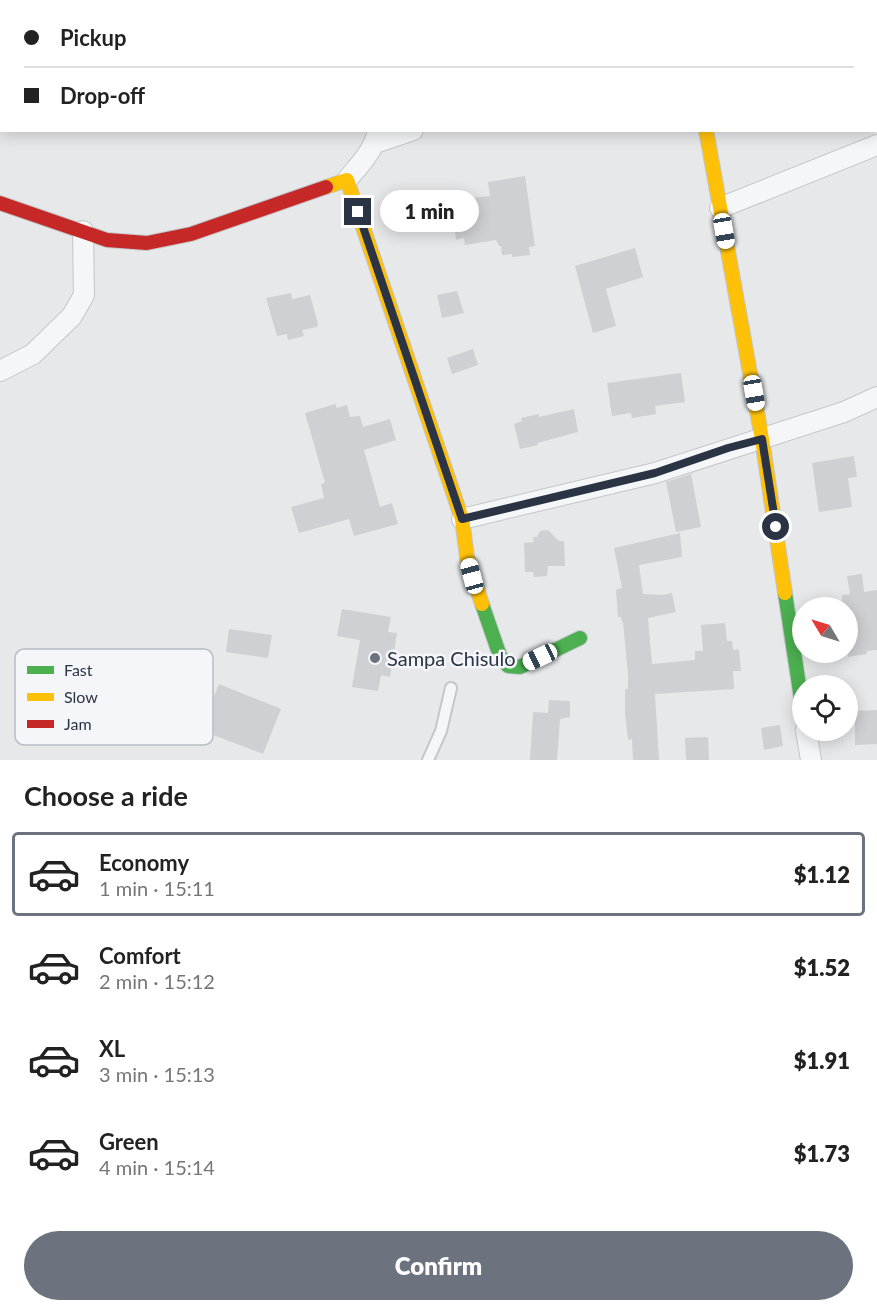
<!DOCTYPE html>
<html lang="en">
<head>
<meta charset="utf-8">
<style>
	:root { --surface:#fff; --page:#f6f6f6; --text:#222; --muted:#767676; --line:#e0e0e0; --accent:#6c737f }
	body { margin:0; font-family:Lato,sans-serif; background:var(--page); color:var(--text); height:100vh; display:flex; flex-direction:column; font-size:22px; white-space:nowrap }
	* { box-sizing:border-box; margin:0 }
	p { font-size:20px; color:var(--muted) }
	.icon { flex:none; width:33px; height:33px; fill:none; stroke:currentColor; stroke-width:2; stroke-linecap:round; stroke-linejoin:round }
	.map { position:relative; height:760px; overflow:hidden }
	.side { display:flex; flex-direction:column; background:var(--surface); flex:1 }
	.side>* { flex:none }
	.top-card { position:absolute; left:0px; top:0px; width:878px; height:132px; box-shadow:0 3px 15px #0003; display:grid; align-content:center; height:132px; padding:0 24px; background:var(--surface) }
	.needle { width:39px; rotate:308deg }
	.buttons { position:absolute; left:792px; top:597px; display:grid; gap:12px }
	.buttons a { display:grid; place-items:center; width:66px; height:66px; border-radius:50%; background:var(--surface); box-shadow:0 3px 15px #0003; font-size:30px }
	.end { position:absolute; width:27px; height:27px; margin:-14px; border:8px solid #2b3445; background:#fff; box-shadow:0 0 0 3px #fff }
	.from { border-radius:50% }
	.bubble { position:absolute; height:42px; border-radius:21px; background:var(--surface); box-shadow:0 3px 15px #0003; font-size:20px; font-weight:800; line-height:42px; text-align:center }
	.car { position:absolute; width:18px; height:36px; margin:-18px -9px; border-radius:8px; box-shadow:0 0 4px 2px #0007; background:linear-gradient(#fff 24%,#345 0 40%,#fff 0 76%,#345 0 86%,#fff 0) }
	.top-card b { display:flex; align-items:center; gap:21px; height:57px; font-size:22px }
	.top-card b+b { border-top:2px solid var(--line) }
	.top-card i { width:15px; height:15px; background:var(--text) }
	ul { padding:0; list-style:none }
	li { display:flex; align-items:center; gap:18px; height:84px; margin:0 12px 9px; padding:0 12px; border:3px solid transparent; border-radius:6px }
	li div { flex:1 }
	li b { display:block; font-size:22px }
	li em { font-style:normal; font-weight:800 }
	li.selected { border-color:var(--accent) }
	li>.icon { width:54px; height:54px; stroke-width:1.5 }
	h2 { padding:0 24px; font-size:27px; line-height:72px }
	.cta { display:flex; gap:12px; margin-top:auto; padding:12px 24px }
	.cta a { flex:1; height:69px; border-radius:36px; background:var(--accent); color:#fff; font-size:24px; font-weight:800; line-height:69px; text-align:center }
	.map>svg:first-child { display:block }
	.building { fill:#ced0d3 }
	.lines { fill:none; stroke-linecap:round; stroke-linejoin:round }
	.lane-casing { stroke:#c4c6c8; stroke-width:14 }
	.street-casing { stroke:#c4c6c8; stroke-width:22 }
	.fast-casing { stroke:#c4c6c8; stroke-width:16 }
	.slow-casing { stroke:#c4c6c8; stroke-width:16 }
	.jam-casing { stroke:#c4c6c8; stroke-width:16 }
	.lane { stroke:#f5f6f7; stroke-width:10 }
	.street { stroke:#f5f6f7; stroke-width:20 }
	.fast { stroke:#4caf50; stroke-width:14 }
	.slow { stroke:#ffc107; stroke-width:14 }
	.jam { stroke:#c62828; stroke-width:14 }
	.route { stroke:#2b3445; stroke-width:8 }
	.poi-dot { fill:#6c737f; stroke:#f4f6f9; stroke-width:2 }
	.labels { text-anchor:middle; dominant-baseline:central; stroke-width:5; stroke-linejoin:round; paint-order:stroke }
	.poi-label { font-size:20px; fill:#2b3445; stroke:#f4f6f9; text-anchor:start }
	.key { fill:#f4f6f9; stroke:#b8bcc3; stroke-width:1.5 }
	.key-label { font-size:16px; fill:#2b3445 }
</style>
</head>
<body>
<div class="map">
<svg width="877" height="760" viewBox="0 0 877 760">
	<rect width="100%" height="100%" fill="#e6e8ea"/>
	<g class="building">
		<polygon points="525,176 535,246 529,247 530,255 512,257 512,254 502,255 501,246 499,246 496,240 465,245 464,238 456,240 452,208 470,205 470,198 490,196 488,182"/>
		<polygon points="635,248 643,277 606,289 616,326 593,333 575,266"/>
		<polygon points="457,291 464,313 442,318 437,295"/>
		<polygon points="291,293 292,299 310,295 318,324 317,327 302,330 304,336 288,340 287,334 277,336 266,298"/>
		<polygon points="473,349 478,365 452,374 447,358"/>
		<polygon points="681,373 685,402 655,406 656,414 632,418 631,413 612,416 607,383"/>
		<polygon points="335,404 337,408 347,405 350,417 360,416 363,427 390,419 396,440 364,450 380,507 392,503 398,524 354,536 349,519 299,533 291,507 324,498 321,484 325,483 305,413"/>
		<polygon points="574,409 578,432 537,443 538,445 520,449 514,424 522,421 521,418 539,414 539,417"/>
		<polygon points="854,456 857,477 848,478 852,507 819,512 812,463"/>
		<polygon points="691,474 701,527 676,532 666,482"/>
		<polygon points="548,530 559,541 564,541 565,566 548,566 547,576 534,577 533,572 525,572 524,543 534,542 533,537 537,537 540,531"/>
		<polygon points="680,533 682,557 639,565 643,594 662,595 672,593 676,612 648,618 652,664 695,660 695,651 703,651 701,625 725,623 727,641 732,641 733,650 739,649 741,671 733,671 734,689 655,694 659,760 633,760 632,739 628,740 625,713 625,689 628,689 628,675 623,622 622,622 621,617 618,617 616,590 622,588 614,548"/>
		<polygon points="862,574 864,592 877,590 877,650 867,651 867,654 848,657 848,608 843,608 842,595 850,594 847,576"/>
		<polygon points="342,609 391,617 388,632 397,633 390,677 381,675 378,691 352,687 360,640 337,636"/>
		<polygon points="229,629 272,635 268,658 226,652"/>
		<polygon points="219,684 281,709 263,754 200,730"/>
		<polygon points="549,700 570,701 570,717 560,719 557,760 530,760 533,712 548,713"/>
		<polygon points="877,710 877,744 855,745 855,711"/>
		<polygon points="780,725 783,746 764,750 761,728"/>
		<polygon points="708,737 709,760 686,760 685,738"/>
	</g>
	<g class="lines">
		<g class="lane-casing">
			<polyline id="lane" points="428,760 441,731 451,688"/>
		</g>
		<g class="street-casing">
			<g id="street">
				<polyline points="368,0 369,2"/>
				<polyline points="679,0 679,2"/>
				<polyline points="40,2 41,0"/>
				<polyline points="876,44 877,43"/>
				<polyline points="0,54 2,52"/>
				<polyline points="375,143 413,130"/>
				<path d="M 347,180 C 360,164 374,151 378,130"/>
				<polyline points="720,208 877,145"/>
				<polyline points="0,371 33,354 72,316 84,295 83,231"/>
				<polyline points="462,519 655,473 844,412 877,397"/>
				<polyline points="806,730 811,760"/>
			</g>
		</g>
		<g class="fast-casing">
			<g id="fast">
				<polyline points="785,593 802,705"/>
				<polyline points="482,604 500,656 508,666 520,667 580,638"/>
			</g>
		</g>
		<g class="slow-casing">
			<g id="slow">
				<polyline points="706,130 762,439 785,593"/>
				<polyline points="326,187 347,180 462,519 467,557 482,604"/>
			</g>
		</g>
		<g class="jam-casing">
			<polyline id="jam" points="0,203 107,240 147,243 191,234 326,187"/>
		</g>
		<use href="#lane" class="lane"/>
		<use href="#street" class="street"/>
		<use href="#fast" class="fast"/>
		<use href="#slow" class="slow"/>
		<use href="#jam" class="jam"/>
	</g>
	<g class="lines">
		<polyline class="route" points="358,212 462,519 655,473 728,448 762,439 776,527"/>
	</g>
	<circle class="poi-dot" cx="375" cy="658" r="6"/>
	<g class="labels">
		<g class="poi-label">
			<text x="387" y="658">Sampa Chisulo</text>
		</g>
	</g>
	<rect x="15" y="649" width="198" height="96" rx="9" class="key"/>
	<rect x="27" y="666" width="27" height="8" fill="#4caf50"/>
	<rect x="27" y="693" width="27" height="8" fill="#ffc107"/>
	<rect x="27" y="720" width="27" height="8" fill="#c62828"/>
	<g class="key-label">
		<text x="64" y="676">Fast</text>
		<text x="64" y="703">Slow</text>
		<text x="64" y="730">Jam</text>
	</g>
</svg>
<div class="buttons">
<a><svg class="needle" viewBox="-14 -14 28 28"><path d="M0-13l5 13h-10z" fill="#e53935"/><path d="M0 13l5-13h-10z" fill="#767676"/></svg></a>
<a><svg class="icon" aria-label="locate" viewBox="0 0 24 24"><circle cx="12" cy="12" r="6"/><path d="M12 2v4M12 18v4M2 12h4M18 12h4"/></svg></a>
</div>
<i class="end from" style="left:776px;top:527px"></i>
<i class="end" style="left:358px;top:212px"></i>
<div class="bubble" style="left:380px;top:190px;width:99px">1 min</div>
<i class="car" style="left:724px;top:231px;rotate:170deg"></i>
<i class="car" style="left:754px;top:393px;rotate:170deg"></i>
<i class="car" style="left:472px;top:576px;rotate:345deg"></i>
<i class="car" style="left:540px;top:657px;rotate:245deg"></i>
<div class="top-card">
<b><i class="from"></i>Pickup</b>
<b><i></i>Drop-off</b>
</div>
</div>
<section class="side">
<h2>Choose a ride</h2>
<ul>
<li class="selected"><svg class="icon" aria-label="car" viewBox="0 0 24 24"><path d="M5 17H2v-5l4-1 3-4h7l3 4 3 1v5h-3M9 17h6M6 11h13"/><circle cx="7" cy="17" r="2"/><circle cx="17" cy="17" r="2"/></svg><div><b>Economy</b><p>1 min · 15:11</p></div><em>$1.12</em></li>
<li><svg class="icon" aria-label="car" viewBox="0 0 24 24"><path d="M5 17H2v-5l4-1 3-4h7l3 4 3 1v5h-3M9 17h6M6 11h13"/><circle cx="7" cy="17" r="2"/><circle cx="17" cy="17" r="2"/></svg><div><b>Comfort</b><p>2 min · 15:12</p></div><em>$1.52</em></li>
<li><svg class="icon" aria-label="car" viewBox="0 0 24 24"><path d="M5 17H2v-5l4-1 3-4h7l3 4 3 1v5h-3M9 17h6M6 11h13"/><circle cx="7" cy="17" r="2"/><circle cx="17" cy="17" r="2"/></svg><div><b>XL</b><p>3 min · 15:13</p></div><em>$1.91</em></li>
<li><svg class="icon" aria-label="car" viewBox="0 0 24 24"><path d="M5 17H2v-5l4-1 3-4h7l3 4 3 1v5h-3M9 17h6M6 11h13"/><circle cx="7" cy="17" r="2"/><circle cx="17" cy="17" r="2"/></svg><div><b>Green</b><p>4 min · 15:14</p></div><em>$1.73</em></li>
</ul>
<div class="cta"><a>Confirm</a></div>
</section>
</body>
</html>
